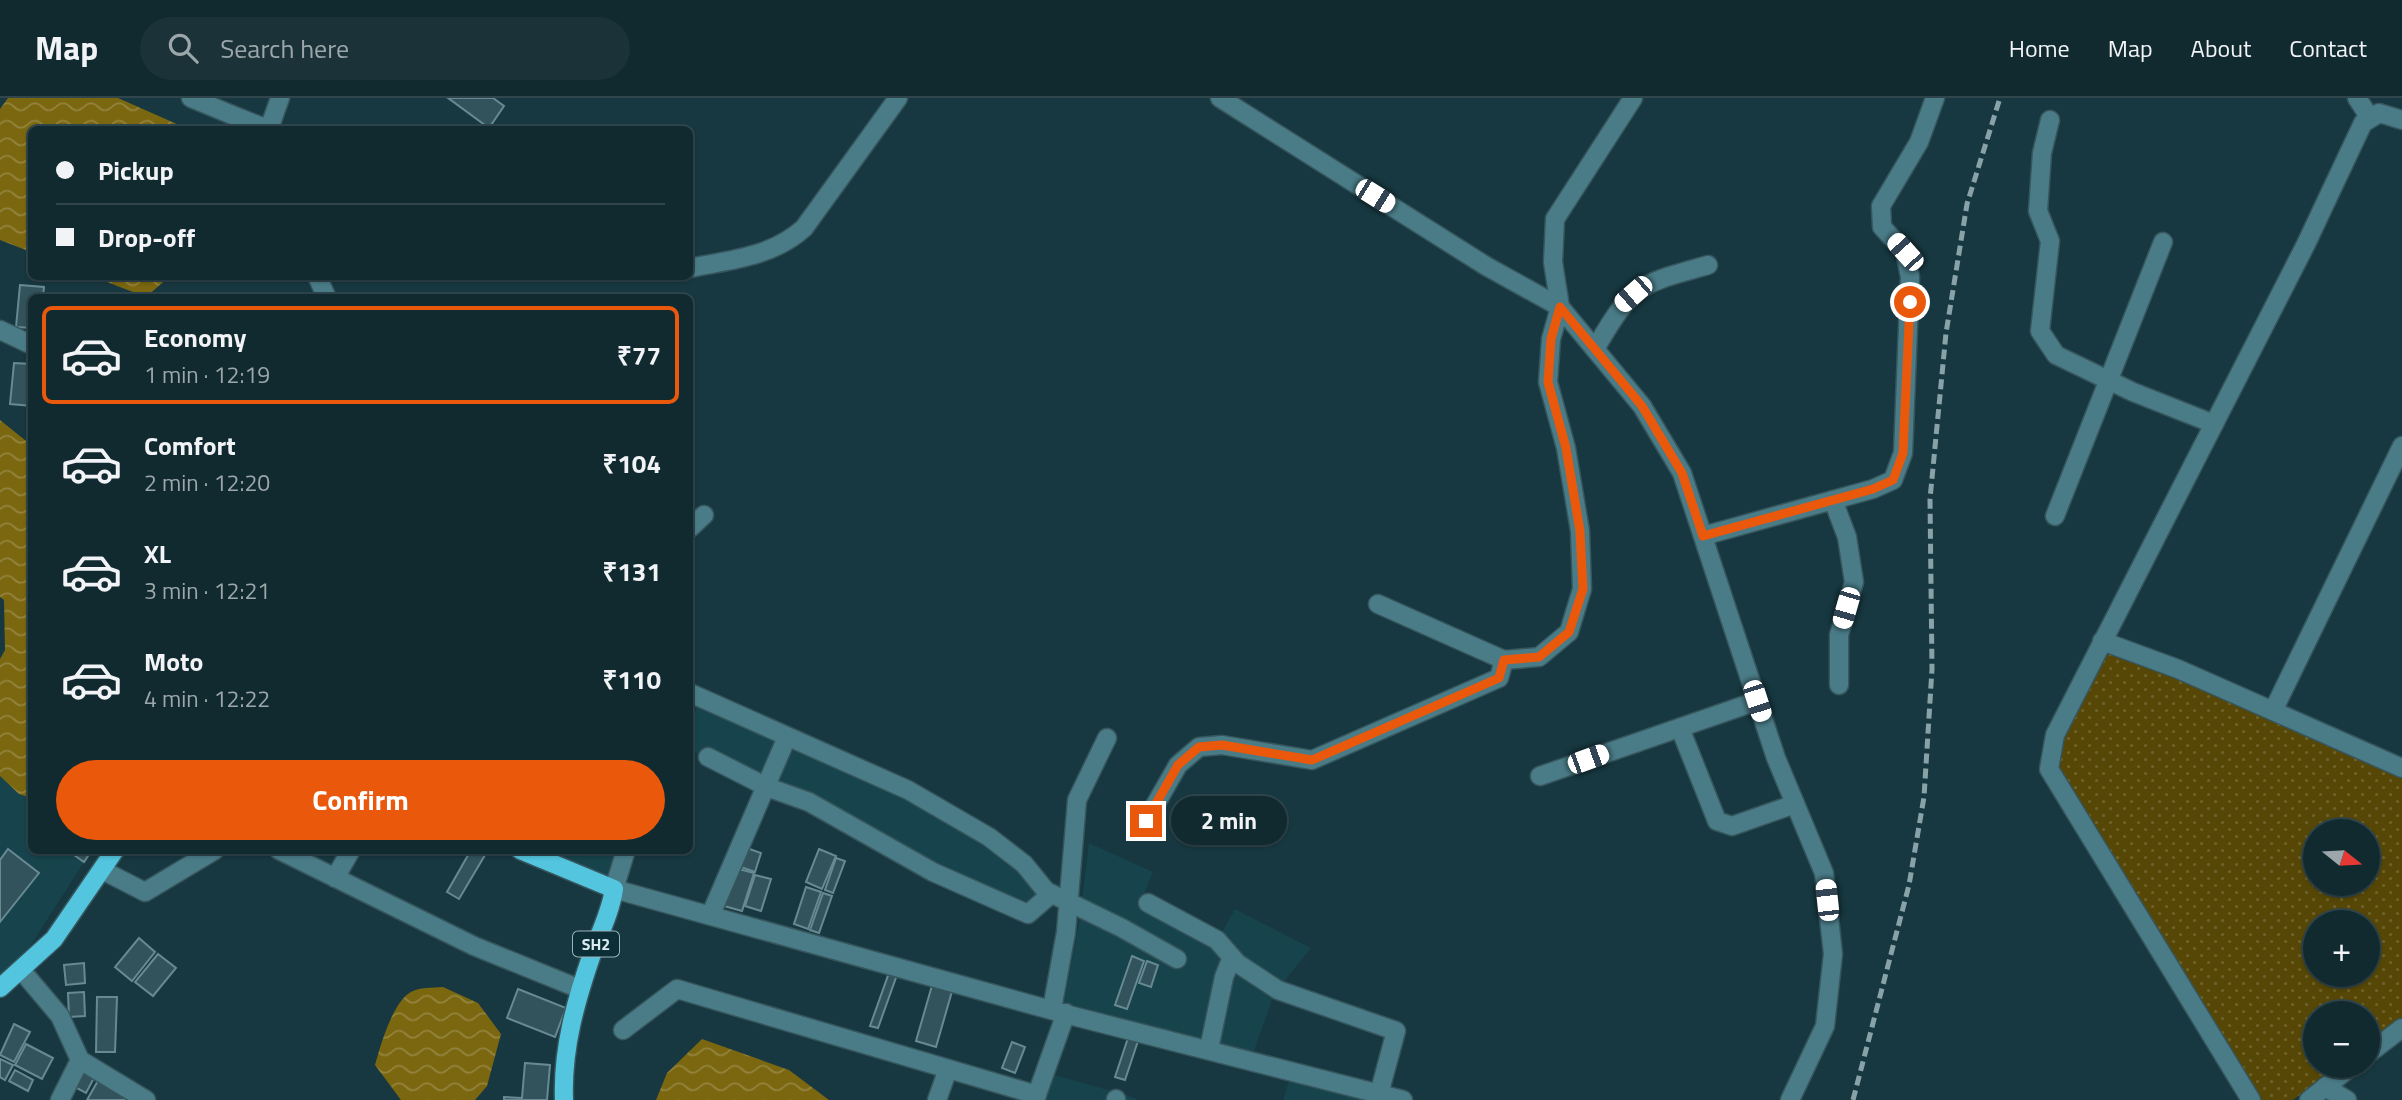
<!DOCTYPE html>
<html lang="en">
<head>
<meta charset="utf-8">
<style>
	:root { --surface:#112a30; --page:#1a3238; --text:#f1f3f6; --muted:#9ca7ab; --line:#30464c; --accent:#ea580c }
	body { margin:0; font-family:"Titillium Web",sans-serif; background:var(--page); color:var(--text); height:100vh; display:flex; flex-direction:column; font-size:26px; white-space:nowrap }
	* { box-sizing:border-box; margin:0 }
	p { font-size:23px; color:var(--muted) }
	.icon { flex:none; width:38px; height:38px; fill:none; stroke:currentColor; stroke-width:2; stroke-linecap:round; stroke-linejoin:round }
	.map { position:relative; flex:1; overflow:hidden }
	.panel { position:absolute; left:28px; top:196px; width:665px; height:560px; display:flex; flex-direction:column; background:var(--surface); border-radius:10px; box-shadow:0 2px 5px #0004,0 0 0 2px var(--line) }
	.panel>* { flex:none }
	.banner { position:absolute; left:28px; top:28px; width:665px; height:154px; border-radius:10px; box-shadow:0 2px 5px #0004,0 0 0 2px var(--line); display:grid; align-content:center; height:154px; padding:0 28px; background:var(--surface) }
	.needle { width:46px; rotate:108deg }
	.buttons { position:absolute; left:2303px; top:721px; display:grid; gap:14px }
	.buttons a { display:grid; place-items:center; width:77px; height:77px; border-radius:50%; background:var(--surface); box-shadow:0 2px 5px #0004,0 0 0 2px var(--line); font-size:35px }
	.end { position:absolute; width:32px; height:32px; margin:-16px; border:9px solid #ea580c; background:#fff; box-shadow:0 0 0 4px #fff }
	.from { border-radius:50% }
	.bubble { position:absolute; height:49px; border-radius:24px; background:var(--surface); box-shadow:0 2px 5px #0004,0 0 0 2px var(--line); font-size:23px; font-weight:700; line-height:49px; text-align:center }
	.car { position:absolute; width:21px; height:42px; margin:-21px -10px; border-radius:9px; box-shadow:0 0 5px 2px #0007; background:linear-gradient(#fff 24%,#345 0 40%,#fff 0 76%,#345 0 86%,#fff 0) }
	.banner b { display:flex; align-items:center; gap:24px; height:66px; font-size:26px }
	.banner b+b { border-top:2px solid var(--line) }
	.banner i { width:18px; height:18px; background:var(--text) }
	ul { padding:12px 0 0; list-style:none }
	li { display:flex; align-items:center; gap:21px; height:98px; margin:0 14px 10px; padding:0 14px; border:4px solid transparent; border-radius:10px }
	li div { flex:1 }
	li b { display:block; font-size:26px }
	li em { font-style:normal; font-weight:700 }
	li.active { border-color:var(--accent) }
	li>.icon { width:63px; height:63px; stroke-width:1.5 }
	.action { display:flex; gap:14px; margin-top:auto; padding:14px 28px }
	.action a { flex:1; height:80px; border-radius:42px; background:var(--accent); color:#fff; font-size:28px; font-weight:700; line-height:80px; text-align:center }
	header { display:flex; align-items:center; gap:42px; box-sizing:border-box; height:98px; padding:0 35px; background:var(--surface); border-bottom:2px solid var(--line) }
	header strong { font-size:33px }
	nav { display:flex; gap:38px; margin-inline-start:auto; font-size:24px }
	.search { width:490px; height:63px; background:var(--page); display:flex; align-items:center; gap:18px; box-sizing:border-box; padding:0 24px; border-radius:38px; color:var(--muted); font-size:26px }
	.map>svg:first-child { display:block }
	.built { fill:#16434c }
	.park { fill:url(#park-dots); fill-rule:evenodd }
	.water { fill:url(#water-waves) }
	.building { fill:#32535b; stroke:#678a92; stroke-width:2 }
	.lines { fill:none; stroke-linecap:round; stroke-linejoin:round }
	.minor-casing { stroke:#36555c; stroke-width:21 }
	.major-casing { stroke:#36555c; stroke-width:21 }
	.minor { stroke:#4a7c88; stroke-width:18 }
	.major { stroke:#53c5de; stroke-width:18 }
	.rail { stroke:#89a2a8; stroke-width:5; stroke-dasharray:10 5; stroke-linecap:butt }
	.route { stroke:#ea580c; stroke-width:9 }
	.labels { text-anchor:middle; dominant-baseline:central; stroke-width:5; stroke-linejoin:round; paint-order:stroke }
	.shield { fill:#0c2e36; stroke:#9cb3b9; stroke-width:2 }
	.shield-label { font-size:16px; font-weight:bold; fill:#daecf1 }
</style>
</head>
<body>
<header>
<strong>Map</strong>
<div class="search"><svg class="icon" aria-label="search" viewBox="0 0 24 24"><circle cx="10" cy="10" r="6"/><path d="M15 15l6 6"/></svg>Search here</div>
<nav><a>Home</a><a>Map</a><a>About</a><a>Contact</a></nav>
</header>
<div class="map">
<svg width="2402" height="1002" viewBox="0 0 2402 1002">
	<defs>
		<pattern id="park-dots" width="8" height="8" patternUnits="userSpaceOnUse" patternTransform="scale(1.75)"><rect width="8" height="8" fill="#564706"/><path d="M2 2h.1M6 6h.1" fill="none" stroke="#6e622b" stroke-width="1.8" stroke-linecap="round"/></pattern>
		<pattern id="water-waves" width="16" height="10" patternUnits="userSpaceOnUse" patternTransform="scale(1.75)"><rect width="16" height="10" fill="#7b670f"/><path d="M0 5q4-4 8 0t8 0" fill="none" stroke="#93843e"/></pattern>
	</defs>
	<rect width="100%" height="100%" fill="#173840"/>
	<g class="built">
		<polygon points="699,604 907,696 994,749 1044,797 1027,811 707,651 700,657 690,652 690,627"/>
		<polygon points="0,674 31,700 32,752 91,753 4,889 0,886"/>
		<polygon points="1089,745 1153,774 1140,807 1214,848 1235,811 1311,850 1274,896 1253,956 1064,905 1080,820"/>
		<polygon points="543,753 618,753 609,780"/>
		<polygon points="1051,976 1126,997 1139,1002 1040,1002"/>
		<polygon points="1290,979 1369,1002 1283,1002"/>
	</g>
	<path class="park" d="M 2109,551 L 2402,676 L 2402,919 L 2368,945 L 2368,915 L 2315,915 L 2315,968 L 2338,968 L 2293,1002 L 2260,1002 L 2057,666 L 2065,638 ZM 2315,733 L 2368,733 L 2368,786 L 2315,786 ZM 2315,824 L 2368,824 L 2368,877 L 2315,877 Z"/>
	<g class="water">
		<polygon points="8,0 118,0 188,31 32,32 31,154 0,142 0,11"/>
		<polygon points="94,179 169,179 146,199"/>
		<polygon points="0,322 31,347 31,700 19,696 0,678 0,561 5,552 4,502 0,499"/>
		<path d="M 443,889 L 478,905 L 501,936 L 487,988 L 475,1002 L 401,1002 L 375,967 C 380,949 393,903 411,894 C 419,889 433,890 443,889 Z"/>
		<polygon points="702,941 789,972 829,1002 656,1002 667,975"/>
	</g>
	<g class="building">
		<polygon points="448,0 493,0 504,8 489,30"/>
		<polygon points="20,187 44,189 43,200 32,200 32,230 16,229"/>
		<polygon points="14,265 32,266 32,308 10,306"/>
		<polygon points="744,749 761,755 755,774 738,768"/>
		<polygon points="8,751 39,775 0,824 0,762"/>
		<polygon points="819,751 836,758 822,791 806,784"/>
		<polygon points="67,752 92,752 84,764"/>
		<polygon points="471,752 488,752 459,801 447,794"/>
		<polygon points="836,760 845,763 833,795 825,792"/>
		<polygon points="735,770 754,775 742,813 724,808"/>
		<polygon points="755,777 771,781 761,813 745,808"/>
		<polygon points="806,789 821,794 808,831 794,826"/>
		<polygon points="823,795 832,798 819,835 810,832"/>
		<polygon points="139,840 155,854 132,883 115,869"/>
		<polygon points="158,856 176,870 153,898 135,884"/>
		<polygon points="1132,858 1144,863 1127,911 1115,907"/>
		<polygon points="1147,863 1158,867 1151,889 1139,885"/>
		<polygon points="84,865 85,885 66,887 64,867"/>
		<polygon points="890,872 898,874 878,930 870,928"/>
		<polygon points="933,884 953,890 936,949 916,943"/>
		<polygon points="518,891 566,910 555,939 507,920"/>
		<polygon points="84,894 85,918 69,919 68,895"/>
		<polygon points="97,899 117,899 115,954 96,954"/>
		<polygon points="14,926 30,934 14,964 0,957"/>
		<polygon points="1128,940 1138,943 1125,982 1115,979"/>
		<polygon points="1012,944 1025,949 1015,975 1002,970"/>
		<polygon points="26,946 53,960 42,981 15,967"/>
		<polygon points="0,961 13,967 5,982 0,979"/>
		<polygon points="525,965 550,967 547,1002 504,1002 504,999 522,1000"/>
		<polygon points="80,970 95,978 86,995 71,987"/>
		<polygon points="15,972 33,982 28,993 9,983"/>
		<polygon points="99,981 133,1002 87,1002"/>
	</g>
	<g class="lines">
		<g class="minor-casing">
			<g id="minor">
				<polyline points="191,0 242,21"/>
				<polyline points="1220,0 1486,168 1560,209 1642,308 1682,375 1776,660 1824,775 1833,856 1825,928 1790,1002"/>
				<polyline points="2357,0 2370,20"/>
				<polyline points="2050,22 2042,55 2038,113 2050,143 2040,233 2056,257 2133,294 2214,326"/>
				<polyline points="269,31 280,0"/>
				<polyline points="245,32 242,21 270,32"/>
				<path d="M 690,170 C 730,162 772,159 804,130 L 898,0"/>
				<polyline points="317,178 327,200"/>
				<polyline points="0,232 32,247"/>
				<path d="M 1595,251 C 1633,186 1637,187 1708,167"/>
				<polyline points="1833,402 1847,439 1854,484 1839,537 1839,587"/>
				<polyline points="2055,418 2163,144"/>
				<polyline points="690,430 704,417"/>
				<polyline points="1703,438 1873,391 1893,382 1903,355 1910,179 1905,154 1882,129 1881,108 1919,44 1935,0"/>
				<polyline points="1378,506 1504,562"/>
				<polyline points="2102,543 2178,571 2402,670"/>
				<polyline points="690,595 908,692 989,739 1024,766 1046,793 1122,830 1177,861"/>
				<polyline points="2273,613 2402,348"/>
				<polyline points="1680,630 1717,723 1732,728 1795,706"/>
				<polyline points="708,659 767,689 809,704 933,774 1028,816 1051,796"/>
				<polyline points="1540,678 1757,603"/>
				<polyline points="1146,723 1178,667 1199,649 1222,647 1312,662 1499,580 1504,562 1539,559 1569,534 1582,491 1580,433 1566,350 1548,284 1551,241 1560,209 1553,164 1555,121 1633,0"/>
				<polyline points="279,752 474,848 580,891"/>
				<polyline points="626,752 614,791 1069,917 1403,1002"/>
				<polyline points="102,772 145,794 215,752"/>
				<polyline points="335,780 351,752"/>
				<polyline points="1148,805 1217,842 1237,865 1278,892 1396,933 1379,996"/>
				<polyline points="711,816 787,639"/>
				<polyline points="22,873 60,918 80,962 146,1002"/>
				<polyline points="1052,911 1066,834 1077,702 1107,640"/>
				<polyline points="623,932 677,891 1037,997"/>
				<polyline points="1209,951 1224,879 1232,859"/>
				<polyline points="2368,956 2402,930"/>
				<polyline points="2325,989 2347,1002"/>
				<polyline points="60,1002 80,962"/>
				<polyline points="937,1002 948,971"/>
				<polyline points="1035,1002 1066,915"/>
				<polyline points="1116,1002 1116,1001"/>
				<polyline points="2251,1002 2049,671 2055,637 2306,146 2363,25 2379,15 2402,22"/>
				<polyline points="2309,1002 2352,968"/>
			</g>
		</g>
		<g class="major-casing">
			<g id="major">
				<path d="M 520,752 L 614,791 C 611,812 601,833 593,853 C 576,902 562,950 564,1002"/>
				<polyline points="0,890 54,841 115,752"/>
			</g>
		</g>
		<use href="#minor" class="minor"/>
		<use href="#major" class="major"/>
		<polyline class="rail" points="1853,1002 1909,787 1924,699 1932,571 1930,401 1946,235 1967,106 2000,0"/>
	</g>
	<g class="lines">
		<polyline class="route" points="1146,723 1178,667 1199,649 1222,647 1312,662 1499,580 1504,562 1539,559 1569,534 1583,491 1580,433 1566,350 1548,284 1551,241 1560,209 1642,308 1682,375 1703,438 1873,391 1893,382 1903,355 1910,204"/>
	</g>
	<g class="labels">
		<rect class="shield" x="573" y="833.5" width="46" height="25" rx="5"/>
		<g class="shield-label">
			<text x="596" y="846">SH2</text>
		</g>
	</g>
</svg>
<div class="buttons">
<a><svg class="needle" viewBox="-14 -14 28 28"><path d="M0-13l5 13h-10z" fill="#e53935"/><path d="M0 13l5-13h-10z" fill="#9ca7ab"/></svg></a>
<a>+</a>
<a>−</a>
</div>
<i class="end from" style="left:1910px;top:204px"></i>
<i class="end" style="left:1146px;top:723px"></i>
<div class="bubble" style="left:1171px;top:698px;width:116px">2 min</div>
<i class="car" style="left:1375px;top:98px;rotate:122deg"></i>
<i class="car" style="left:1905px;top:154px;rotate:318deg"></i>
<i class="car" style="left:1633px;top:196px;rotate:229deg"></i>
<i class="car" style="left:1846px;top:510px;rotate:196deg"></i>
<i class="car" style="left:1757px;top:603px;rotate:162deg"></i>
<i class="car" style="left:1588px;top:661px;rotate:70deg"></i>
<i class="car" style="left:1827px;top:802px;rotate:354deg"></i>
<div class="banner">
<b><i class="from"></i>Pickup</b>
<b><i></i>Drop-off</b>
</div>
<section class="panel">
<ul>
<li class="active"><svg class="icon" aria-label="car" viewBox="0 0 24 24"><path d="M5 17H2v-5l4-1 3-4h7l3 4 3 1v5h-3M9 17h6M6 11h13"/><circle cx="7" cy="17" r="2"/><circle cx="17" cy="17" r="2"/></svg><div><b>Economy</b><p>1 min · 12:19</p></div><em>₹77</em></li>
<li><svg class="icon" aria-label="car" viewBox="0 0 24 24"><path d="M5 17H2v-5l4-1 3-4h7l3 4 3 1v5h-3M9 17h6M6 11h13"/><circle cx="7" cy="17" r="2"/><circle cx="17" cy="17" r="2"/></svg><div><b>Comfort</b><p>2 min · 12:20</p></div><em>₹104</em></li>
<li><svg class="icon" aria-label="car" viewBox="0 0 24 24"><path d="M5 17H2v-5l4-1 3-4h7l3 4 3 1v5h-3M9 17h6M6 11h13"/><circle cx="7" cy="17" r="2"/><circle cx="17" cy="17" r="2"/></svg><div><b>XL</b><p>3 min · 12:21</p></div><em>₹131</em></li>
<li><svg class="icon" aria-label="car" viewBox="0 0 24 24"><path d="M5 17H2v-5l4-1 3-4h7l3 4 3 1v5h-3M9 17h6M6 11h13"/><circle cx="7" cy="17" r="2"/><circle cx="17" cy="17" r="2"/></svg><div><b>Moto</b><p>4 min · 12:22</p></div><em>₹110</em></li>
</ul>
<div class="action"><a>Confirm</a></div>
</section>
</div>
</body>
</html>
